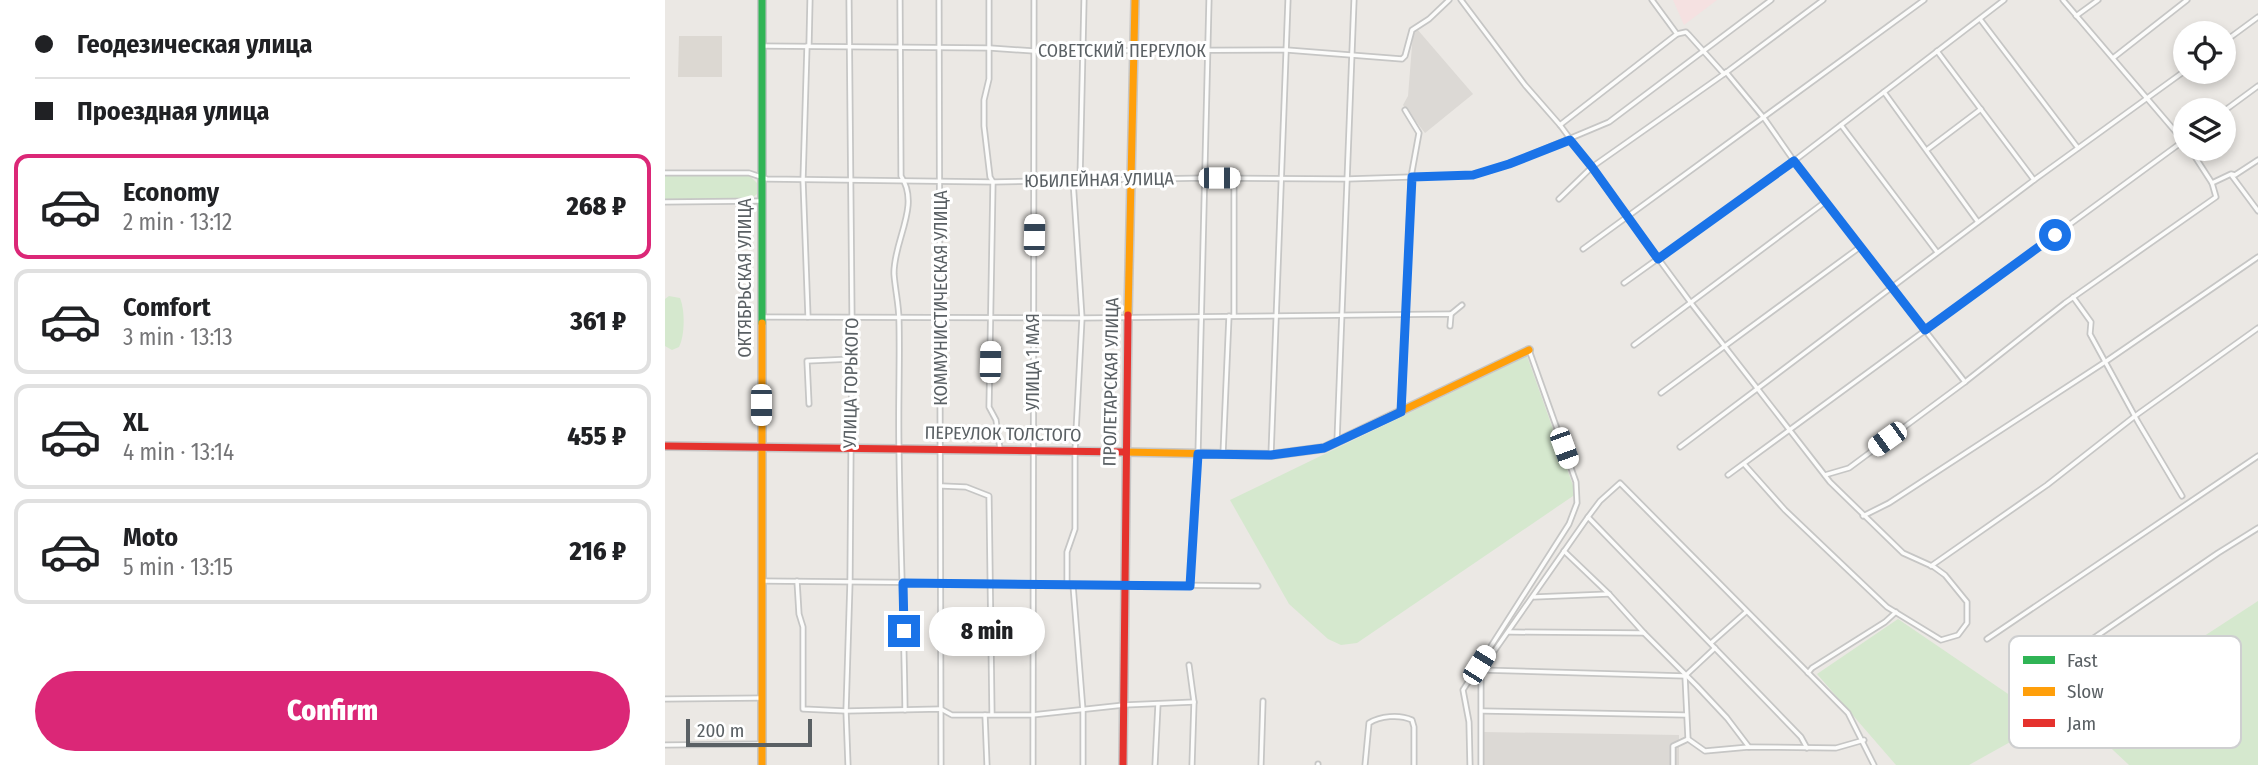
<!DOCTYPE html>
<html lang="en">
<head>
<meta charset="utf-8">
<style>
	:root { --surface:#fff; --page:#f2f2f2; --text:#202124; --muted:#757577; --line:#e0e0e0; --accent:#db2777 }
	body { margin:0; font-family:"Fira Sans Condensed",sans-serif; background:var(--page); color:var(--text); height:100vh; display:flex; flex-direction:column; font-size:26px; white-space:nowrap }
	* { box-sizing:border-box; margin:0 }
	p { font-size:23px; color:var(--muted) }
	.icon { flex:none; width:38px; height:38px; fill:none; stroke:currentColor; stroke-width:2; stroke-linecap:round; stroke-linejoin:round }
	.map { position:relative; flex:1; overflow:hidden }
	.side { display:flex; flex-direction:column; background:var(--surface); width:665px }
	.side>* { flex:none }
	.top-card { display:grid; align-content:center; height:154px; padding:0 35px; background:var(--surface) }
	.controls { position:absolute; left:1508px; top:21px; display:grid; gap:14px }
	.controls a { display:grid; place-items:center; width:63px; height:63px; border-radius:50%; background:var(--surface); box-shadow:0 4px 10px #0003; font-size:35px }
	.scale { position:absolute; left:21px; bottom:18px; width:126px; box-sizing:border-box; padding-left:7px; border:4px solid #5a6064; border-top:0; font-size:19px; line-height:24px; white-space:nowrap; color:#5a6064; -webkit-text-stroke:5px #fff; paint-order:stroke }
	.end { position:absolute; width:32px; height:32px; margin:-16px; border:9px solid #1a73e8; background:#fff; box-shadow:0 0 0 4px #fff }
	.from { border-radius:50% }
	.bubble { position:absolute; height:49px; border-radius:24px; background:var(--surface); box-shadow:0 4px 10px #0003; font-size:23px; font-weight:800; line-height:49px; text-align:center }
	.car { position:absolute; width:21px; height:42px; margin:-21px -10px; border-radius:9px; box-shadow:0 0 5px 2px #0007; background:linear-gradient(#fff 24%,#345 0 40%,#fff 0 76%,#345 0 86%,#fff 0) }
	.top-card b { display:flex; align-items:center; gap:24px; height:66px; font-size:26px }
	.top-card b+b { border-top:2px solid var(--line) }
	.top-card i { width:18px; height:18px; background:var(--text) }
	ul { padding:0; list-style:none }
	li { display:flex; align-items:center; gap:21px; height:105px; margin:0 14px 10px; padding:0 21px; border:4px solid var(--line); border-radius:14px }
	li div { flex:1 }
	li b { display:block; font-size:26px }
	li em { font-style:normal; font-weight:800 }
	li.active { border-color:var(--accent) }
	li>.icon { width:63px; height:63px; stroke-width:1.5 }
	.cta { display:flex; gap:14px; margin-top:auto; padding:14px 35px }
	.cta a { flex:1; height:80px; border-radius:42px; background:var(--accent); color:#fff; font-size:28px; font-weight:800; line-height:80px; text-align:center }
	main { display:flex; flex:1; min-height:0 }
	.map>svg:first-child { display:block }
	.industrial { fill:#dcd9d5 }
	.education { fill:#dcd8d2 }
	.medical { fill:#f5e1e1 }
	.green { fill:#d5e8ce }
	.lines { fill:none; stroke-linecap:round; stroke-linejoin:round }
	.street-casing { stroke:#c6c6c5; stroke-width:7 }
	.fast-casing { stroke:#c6c6c6; stroke-width:10 }
	.slow-casing { stroke:#c6c6c6; stroke-width:10 }
	.jam-casing { stroke:#c6c6c6; stroke-width:10 }
	.street { stroke:#fcfcfb; stroke-width:3.5 }
	.fast { stroke:#30b455; stroke-width:7 }
	.slow { stroke:#ff9f0a; stroke-width:7 }
	.jam { stroke:#e5322d; stroke-width:7 }
	.route { stroke:#1a73e8; stroke-width:9 }
	.labels { text-anchor:middle; dominant-baseline:central; stroke-width:6; stroke-linejoin:round; paint-order:stroke }
	.street-label { font-size:18px; fill:#5a6064; stroke:#fff }
	.key { fill:#fff; stroke:#cecfd0; stroke-width:2 }
	.key-label { font-size:19px; fill:#5a6064 }
</style>
</head>
<body>
<main>
<section class="side">
<div class="top-card">
<b><i class="from"></i>Геодезическая улица</b>
<b><i></i>Проездная улица</b>
</div>
<ul>
<li class="active"><svg class="icon" aria-label="car" viewBox="0 0 24 24"><path d="M5 17H2v-5l4-1 3-4h7l3 4 3 1v5h-3M9 17h6M6 11h13"/><circle cx="7" cy="17" r="2"/><circle cx="17" cy="17" r="2"/></svg><div><b>Economy</b><p>2 min · 13:12</p></div><em>268 ₽</em></li>
<li><svg class="icon" aria-label="car" viewBox="0 0 24 24"><path d="M5 17H2v-5l4-1 3-4h7l3 4 3 1v5h-3M9 17h6M6 11h13"/><circle cx="7" cy="17" r="2"/><circle cx="17" cy="17" r="2"/></svg><div><b>Comfort</b><p>3 min · 13:13</p></div><em>361 ₽</em></li>
<li><svg class="icon" aria-label="car" viewBox="0 0 24 24"><path d="M5 17H2v-5l4-1 3-4h7l3 4 3 1v5h-3M9 17h6M6 11h13"/><circle cx="7" cy="17" r="2"/><circle cx="17" cy="17" r="2"/></svg><div><b>XL</b><p>4 min · 13:14</p></div><em>455 ₽</em></li>
<li><svg class="icon" aria-label="car" viewBox="0 0 24 24"><path d="M5 17H2v-5l4-1 3-4h7l3 4 3 1v5h-3M9 17h6M6 11h13"/><circle cx="7" cy="17" r="2"/><circle cx="17" cy="17" r="2"/></svg><div><b>Moto</b><p>5 min · 13:15</p></div><em>216 ₽</em></li>
</ul>
<div class="cta"><a>Confirm</a></div>
</section>
<div class="map">
<svg width="1593" height="765" viewBox="0 0 1593 765">
	<rect width="100%" height="100%" fill="#ebe8e4"/>
	<g class="industrial">
		<polygon points="752,29 808,94 760,133 738,105 743,96 748,33"/>
		<polygon points="819,732 1014,735 1014,765 819,765"/>
	</g>
	<polygon class="education" points="14,36 57,36 57,77 13,77"/>
	<polygon class="medical" points="1008,0 1052,0 1019,25"/>
	<g class="green">
		<polygon points="0,176 85,176 92,183 92,194 86,199 0,200"/>
		<path d="M 4,296 L 15,298 C 20,310 20,335 14,347 L 7,350 L 0,346 L 0,299 Z"/>
		<polygon points="862,356 911,494 692,643 676,645 663,639 624,604 565,500"/>
		<polygon points="1593,601 1593,765 1464,765 1431,734 1467,683"/>
		<polygon points="1233,619 1352,700 1356,736 1304,765 1231,765 1152,674"/>
	</g>
	<g class="lines">
		<g class="street-casing">
			<g id="street">
				<path d="M 235,0 L 236,176 C 256,206 228,241 229,274 C 230,289 234,305 234,321 C 235,364 233,406 234,449 C 235,536 239,623 240,710"/>
				<polyline points="274,0 276,765"/>
				<polyline points="324,0 324,79 319,100 319,126 325,177 328,182 324,407 331,420 335,449"/>
				<polyline points="796,0 860,85 895,125 1026,303 1165,482 1238,553 1269,567 1280,575 1302,602 1302,623 1293,635 1276,640 1222,607 1120,510 1079,464"/>
				<polyline points="1398,0 1521,144"/>
				<polyline points="1411,16 1433,0"/>
				<polyline points="1315,19 1413,148"/>
				<polyline points="1012,34 1021,32 1024,35 1059,74"/>
				<polyline points="1559,42 1593,17"/>
				<polyline points="144,45 145,0"/>
				<polyline points="97,46 325,48 369,51 622,50 737,59 740,56 747,30 764,19 784,0"/>
				<polyline points="142,46 138,180 143,317"/>
				<polyline points="1272,51 1369,180"/>
				<polyline points="1448,58 1522,0"/>
				<polyline points="1061,72 1099,118 1129,161 1300,382"/>
				<polyline points="1219,92 1313,222"/>
				<polyline points="1559,111 1593,86"/>
				<polyline points="895,125 1012,34 987,0"/>
				<polyline points="1176,125 1272,252"/>
				<polyline points="1263,149 1316,109"/>
				<polyline points="1525,149 1547,183"/>
				<polyline points="0,173 84,173 102,179 328,182 540,178 682,179 808,175 844,164 944,122 1106,0"/>
				<polyline points="1567,176 1593,211"/>
				<polyline points="569,178 569,315"/>
				<polyline points="415,179 419,0"/>
				<polyline points="894,199 927,167 1059,74 1158,0"/>
				<polyline points="0,202 96,201"/>
				<polyline points="918,249 1259,0"/>
				<polyline points="959,283 1129,161 1339,0"/>
				<polyline points="1408,297 1426,322 1425,334 1473,422 1517,496"/>
				<polyline points="786,314 797,305"/>
				<polyline points="96,317 417,318 786,314 785,326"/>
				<polyline points="969,345 1160,202"/>
				<polyline points="996,393 1195,247"/>
				<polyline points="144,404 142,361 187,359"/>
				<polyline points="737,410 746,177 754,133 740,110"/>
				<polyline points="672,441 689,0"/>
				<polyline points="1015,447 1369,180 1521,70"/>
				<polyline points="558,454 564,316"/>
				<polyline points="606,455 623,0"/>
				<polyline points="1063,475 1521,139"/>
				<polyline points="1160,475 1184,468 1300,382 1400,303 1551,197 1547,183 1566,174 1570,175 1593,160"/>
				<polyline points="277,486 301,487 324,496 327,714"/>
				<polyline points="1198,516 1224,503 1440,362 1593,257"/>
				<polyline points="923,517 1136,737 1142,748"/>
				<polyline points="899,551 944,594 979,633 1032,686 1062,718 1084,747"/>
				<polyline points="1266,566 1382,485 1470,416 1593,328"/>
				<polyline points="96,581 593,586"/>
				<polyline points="132,581 134,614 138,627 138,709 181,711 276,709 287,715 367,715 459,705 529,702"/>
				<polyline points="402,585 402,552 410,529 410,451 417,318 408,180"/>
				<polyline points="408,585 418,711 418,765"/>
				<polyline points="525,586 533,454 544,0"/>
				<polyline points="869,597 944,594"/>
				<polyline points="844,632 979,633"/>
				<polyline points="1322,639 1593,456"/>
				<polyline points="1046,643 1081,612"/>
				<polyline points="1050,648 1020,676 1023,739 1040,751 1084,747 1171,748 1199,740"/>
				<polyline points="524,665 529,702 527,765"/>
				<polyline points="816,670 1020,676"/>
				<polyline points="1143,673 1147,668 1220,622 1231,612"/>
				<polyline points="1369,679 1553,553 1593,528"/>
				<polyline points="0,699 97,698"/>
				<polyline points="818,711 1020,715"/>
				<polyline points="320,715 322,765"/>
				<polyline points="0,745 96,744"/>
				<polyline points="183,765 181,711 185,582 187,317 184,0"/>
				<polyline points="368,765 369,0"/>
				<polyline points="490,765 493,704"/>
				<polyline points="596,765 598,701"/>
				<polyline points="653,765 653,764"/>
				<path d="M 700,765 L 704,723 C 715,716 734,714 747,720 L 749,727 L 749,765"/>
				<polyline points="805,765 804,722 798,690 904,524 912,503 911,482 864,350"/>
				<polyline points="816,765 816,670 923,517 935,501 955,483 1183,713 1209,765"/>
				<polyline points="1008,765 1008,746 1023,739"/>
			</g>
		</g>
		<g class="fast-casing">
			<polyline id="fast" points="97,0 97,323"/>
		</g>
		<g class="slow-casing">
			<g id="slow">
				<polyline points="463,315 470,0"/>
				<polyline points="97,323 97,765"/>
				<polyline points="459,452 606,455 659,448 864,350"/>
			</g>
		</g>
		<g class="jam-casing">
			<g id="jam">
				<polyline points="0,446 459,452"/>
				<polyline points="458,765 463,315"/>
			</g>
		</g>
		<use href="#street" class="street"/>
		<use href="#fast" class="fast"/>
		<use href="#slow" class="slow"/>
		<use href="#jam" class="jam"/>
	</g>
	<g class="lines">
		<polyline class="route" points="239,631 238,583 525,586 533,454 606,455 659,448 736,412 747,177 808,175 844,164 905,140 927,167 993,259 1129,161 1260,330 1390,235"/>
	</g>
	<g class="labels">
		<g class="street-label">
			<text x="457" y="51">СОВЕТСКИЙ ПЕРЕУЛОК</text>
			<text transform="translate(434 180) rotate(-1)">ЮБИЛЕЙНАЯ УЛИЦА</text>
			<text transform="translate(80 278) rotate(-90)">ОКТЯБРЬСКАЯ УЛИЦА</text>
			<text transform="translate(276 298) rotate(-90)">КОММУНИСТИЧЕСКАЯ УЛИЦА</text>
			<text transform="translate(368 362) rotate(-90)">УЛИЦА 1 МАЯ</text>
			<text transform="translate(446 382) rotate(-89)">ПРОЛЕТАРСКАЯ УЛИЦА</text>
			<text transform="translate(186 383) rotate(-89)">УЛИЦА ГОРЬКОГО</text>
			<text transform="translate(338 434) rotate(1)">ПЕРЕУЛОК ТОЛСТОГО</text>
		</g>
	</g>
	<rect x="1344" y="636" width="232" height="112" rx="10" class="key"/>
	<rect x="1358" y="656" width="32" height="8" fill="#30b455"/>
	<rect x="1358" y="687" width="32" height="9" fill="#ff9f0a"/>
	<rect x="1358" y="719" width="32" height="8" fill="#e5322d"/>
	<g class="key-label">
		<text x="1402" y="667">Fast</text>
		<text x="1402" y="698">Slow</text>
		<text x="1402" y="730">Jam</text>
	</g>
</svg>
<div class="controls">
<a><svg class="icon" aria-label="locate" viewBox="0 0 24 24"><circle cx="12" cy="12" r="6"/><path d="M12 2v4M12 18v4M2 12h4M18 12h4"/></svg></a>
<a><svg class="icon" aria-label="layers" viewBox="0 0 24 24"><path d="M12 4l9 5-9 5-9-5zM3 14l9 5 9-5"/></svg></a>
</div>
<div class="scale">200 m</div>
<i class="end from" style="left:1390px;top:235px"></i>
<i class="end" style="left:239px;top:631px"></i>
<div class="bubble" style="left:264px;top:607px;width:116px">8 min</div>
<i class="car" style="left:554px;top:178px;rotate:90deg"></i>
<i class="car" style="left:369px;top:235px;rotate:1deg"></i>
<i class="car" style="left:325px;top:362px;rotate:1deg"></i>
<i class="car" style="left:96px;top:405px;rotate:180deg"></i>
<i class="car" style="left:1222px;top:439px;rotate:234deg"></i>
<i class="car" style="left:899px;top:448px;rotate:160deg"></i>
<i class="car" style="left:814px;top:665px;rotate:32deg"></i>
</div>
</main>
</body>
</html>
